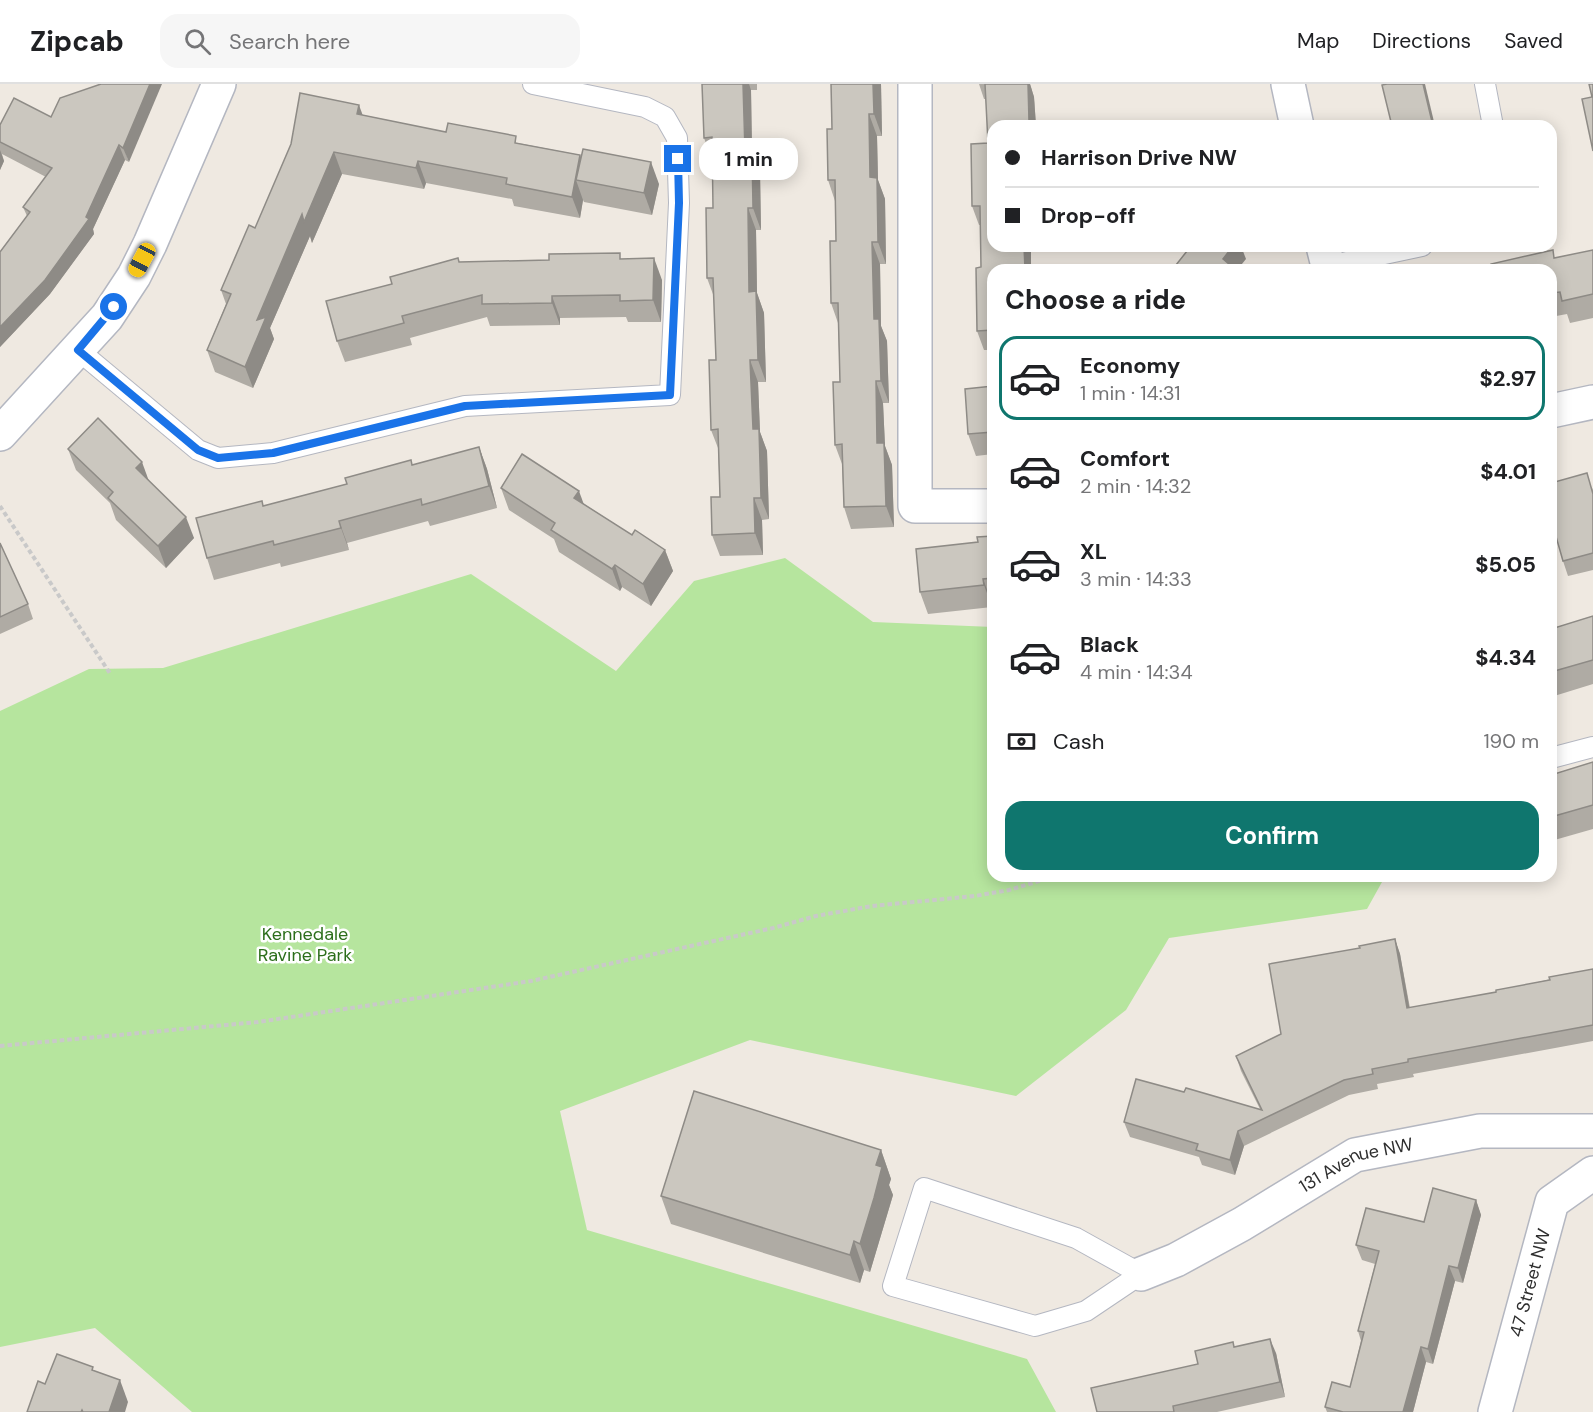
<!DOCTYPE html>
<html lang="en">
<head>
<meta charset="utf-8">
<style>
	:root { --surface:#fff; --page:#f6f6f6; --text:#202124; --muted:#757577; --line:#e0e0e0; --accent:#0f766e }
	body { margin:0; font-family:"DM Sans",sans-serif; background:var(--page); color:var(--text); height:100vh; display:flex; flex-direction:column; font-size:22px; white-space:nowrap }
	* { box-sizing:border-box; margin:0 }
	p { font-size:20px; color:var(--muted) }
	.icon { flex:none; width:33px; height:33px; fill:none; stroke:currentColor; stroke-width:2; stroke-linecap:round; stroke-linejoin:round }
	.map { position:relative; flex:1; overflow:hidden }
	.sheet { position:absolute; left:987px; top:180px; width:570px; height:618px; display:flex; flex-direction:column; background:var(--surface); border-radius:18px; box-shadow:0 3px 15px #0003 }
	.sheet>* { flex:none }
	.top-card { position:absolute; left:987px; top:36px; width:570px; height:132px; border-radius:18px; box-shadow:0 3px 15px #0003; display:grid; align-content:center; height:132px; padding:0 18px; background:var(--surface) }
	.end { position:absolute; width:27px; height:27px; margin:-14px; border:8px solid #1a73e8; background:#fff; box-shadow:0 0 0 3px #fff }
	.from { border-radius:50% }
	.bubble { position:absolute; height:42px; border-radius:18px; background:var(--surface); box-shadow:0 3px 15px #0003; font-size:20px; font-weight:700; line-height:42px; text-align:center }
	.car { position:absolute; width:18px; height:36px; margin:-18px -9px; border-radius:8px; box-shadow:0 0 4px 2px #0007; background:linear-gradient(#f5c518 24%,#345 0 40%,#f5c518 0 76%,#345 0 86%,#f5c518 0) }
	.top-card b { display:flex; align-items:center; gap:21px; height:57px; font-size:22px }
	.top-card b+b { border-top:2px solid var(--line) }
	.top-card i { width:15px; height:15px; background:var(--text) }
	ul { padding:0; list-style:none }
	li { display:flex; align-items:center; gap:18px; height:84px; margin:0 12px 9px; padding:0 6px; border:3px solid transparent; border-radius:18px }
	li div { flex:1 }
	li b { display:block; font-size:22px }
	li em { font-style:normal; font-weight:700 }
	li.on { border-color:var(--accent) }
	li>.icon { width:54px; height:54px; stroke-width:1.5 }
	h2 { padding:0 18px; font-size:27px; line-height:72px }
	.pay { display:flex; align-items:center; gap:15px; height:66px; padding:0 18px; font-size:22px }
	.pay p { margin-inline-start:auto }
	.action { display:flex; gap:12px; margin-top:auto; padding:12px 18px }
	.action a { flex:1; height:69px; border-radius:18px; background:var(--accent); color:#fff; font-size:24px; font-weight:700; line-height:69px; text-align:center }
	header { display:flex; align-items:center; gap:36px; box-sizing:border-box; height:84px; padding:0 30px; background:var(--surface); border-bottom:2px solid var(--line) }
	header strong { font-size:28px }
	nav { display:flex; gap:33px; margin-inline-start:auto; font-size:21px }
	.search { width:420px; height:54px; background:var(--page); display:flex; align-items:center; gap:15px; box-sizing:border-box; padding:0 21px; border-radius:18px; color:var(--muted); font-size:22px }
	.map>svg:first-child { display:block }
	.green { fill:#b6e59e }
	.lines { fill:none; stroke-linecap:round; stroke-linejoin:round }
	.lane-casing { stroke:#b4b7c1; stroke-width:22 }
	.street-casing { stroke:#b4b7c1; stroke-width:36 }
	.path { stroke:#c9c9c9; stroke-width:4; stroke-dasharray:4.5 3; stroke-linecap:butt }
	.lane { stroke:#fff; stroke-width:20 }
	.street { stroke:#fff; stroke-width:33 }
	.wall { fill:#afaba4 }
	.shaded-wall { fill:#8e8b86 }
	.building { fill:#cbc7bf; stroke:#8e8b86; stroke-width:1.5 }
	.route { stroke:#1a73e8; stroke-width:8 }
	.labels { text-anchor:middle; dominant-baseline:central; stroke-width:5; stroke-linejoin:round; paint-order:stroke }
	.park-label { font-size:18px; fill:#2c6e1b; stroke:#fff }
	.street-label { font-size:18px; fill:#2e2e2e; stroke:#fff }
</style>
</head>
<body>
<header>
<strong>Zipcab</strong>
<div class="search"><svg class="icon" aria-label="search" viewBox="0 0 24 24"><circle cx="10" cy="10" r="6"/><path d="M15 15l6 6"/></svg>Search here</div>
<nav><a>Map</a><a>Directions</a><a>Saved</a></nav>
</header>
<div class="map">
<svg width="1593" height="1328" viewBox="0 0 1593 1328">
	<rect width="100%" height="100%" fill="#efe9e1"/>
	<polygon class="green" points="785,474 873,538 993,543 993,792 1381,792 1382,798 1367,825 1169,854 1126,926 1016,1012 750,956 560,1027 587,1146 1027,1275 1056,1328 192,1328 95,1244 0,1263 0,627 89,585 163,584 471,490 616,587 694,497"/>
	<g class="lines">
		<g class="lane-casing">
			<g id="lane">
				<polyline points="1485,0 1493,42"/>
				<polyline points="1328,182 1422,162"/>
				<polyline points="78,266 198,366 218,374 273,369 465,322 670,311 679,119 677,54 665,33 645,23 533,0"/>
				<polyline points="1551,674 1593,663"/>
				<polygon points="924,1104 1076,1154 1141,1190 1086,1227 1035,1242 893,1202"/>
			</g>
		</g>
		<g class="street-casing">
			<g id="street">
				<polyline points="915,0 915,422 993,422"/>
				<polyline points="1288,0 1297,42"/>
				<polyline points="1323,162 1329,186"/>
				<polyline points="1551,327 1593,318"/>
				<polyline points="0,350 107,233 134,192 150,160 219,0"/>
				<path id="s1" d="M 1141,1190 L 1176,1176 L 1242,1140 L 1355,1071 L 1480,1047 L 1593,1047"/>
				<path id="s2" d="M 1495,1328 L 1552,1118 L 1593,1089"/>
			</g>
		</g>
		<g class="path">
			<polyline points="0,422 111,591"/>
			<polyline points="0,962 258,938 531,897 773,844 816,832 872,822 975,812 1009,806 1056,792"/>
		</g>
		<use href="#lane" class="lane"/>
		<use href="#street" class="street"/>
	</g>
	<g class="wall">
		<polygon points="101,0 129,78 125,76 93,145 94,150 50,210 0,263 0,168 27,132 23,123 46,93 2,70 4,77 0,86 0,41 51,33"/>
		<polygon points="702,0 757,0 757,6 751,6 752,67 760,88 761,146 756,146 757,209 764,229 766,298 758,298 760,348 767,367 769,435 762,436 763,471 720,472 712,451 720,413 718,364 711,346 716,276 714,213 707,194 713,124 713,75 712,75 704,54"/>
		<polygon points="831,0 881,0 882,52 877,52 878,96 885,115 886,180 880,180 881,242 887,257 889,319 883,319 885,362 892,381 894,443 851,445 844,423 842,380 835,361 840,298 838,239 831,219 836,157 835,117 828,96 832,45"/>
		<polygon points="979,0 1030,0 1034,13 1036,42 993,42 993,162 1031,162 1031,186 993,186 993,266 984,266 977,247 981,183 980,141 979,141 972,122 988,59 986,15 984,15"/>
		<polygon points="363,31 446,48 518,59 580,71 581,74 659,100 652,131 584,118 583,116 580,134 514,122 512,115 426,99 424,105 342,90 312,159 310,152 270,244 274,255 253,304 215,288 207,266 226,220 221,206 255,144"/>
		<polygon points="1593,166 1593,234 1570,239 1567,230 1551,233 1551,186 1555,174"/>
		<polygon points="622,175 662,196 661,238 628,238 626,233 560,234 560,241 490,242 487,233 410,254 412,261 345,278 337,257 392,200 459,178"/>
		<polygon points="993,302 993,370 976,372 968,350"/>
		<polygon points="479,363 487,385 497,424 430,442 428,437 347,459 349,466 281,483 280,479 214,496 207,474 263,422 347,400"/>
		<polygon points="68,365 149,397 194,454 166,484 116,436 110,419 76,386"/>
		<polygon points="501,404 584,420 632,451 665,466 673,487 651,522 622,503 620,507 559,468 554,455 509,426"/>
		<polygon points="1593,404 1593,486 1568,492 1563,477"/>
		<polygon points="993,452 993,516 991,516 992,523 928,530 920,508 978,458"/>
		<polygon points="0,459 28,520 33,535 0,550"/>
		<polygon points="1593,532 1593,600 1551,613 1551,545"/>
		<polygon points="1593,678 1593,745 1551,757 1551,691"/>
		<polygon points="1395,855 1400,870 1410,924 1496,908 1593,885 1593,957 1413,990 1414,993 1377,1000 1378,1005 1349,1011 1244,1062 1235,1091 1202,1081 1199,1073 1130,1053 1124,1038 1260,1025 1241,987 1236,972 1281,950 1360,864"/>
		<polygon points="881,1066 891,1095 889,1101 893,1111 870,1188 864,1186 860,1199 671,1140 661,1112"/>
		<polygon points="1476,1116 1481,1131 1463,1199 1455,1197 1433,1280 1426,1278 1413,1328 1327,1328 1325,1323 1350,1303 1361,1257 1358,1247 1375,1180 1362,1176 1356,1161 1424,1138"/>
		<polygon points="1235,1263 1276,1269 1285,1313 1217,1328 1097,1328"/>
	</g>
	<g class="shaded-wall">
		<polygon points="150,0 162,0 129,78 123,64"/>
		<polygon points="743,0 749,0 751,6 752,67 760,88 761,146 753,124 745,67"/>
		<polygon points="873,0 881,0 882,52 874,30"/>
		<polygon points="1024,0 1030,0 1034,13 1036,42 1031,42 1029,37"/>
		<polygon points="1423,0 1425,0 1435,42 1433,42"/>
		<polygon points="359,21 367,43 357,30"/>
		<polygon points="869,30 877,52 878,96 885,115 886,180 878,158 870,93"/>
		<polygon points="119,61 125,76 93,145 94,150 50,210 0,263 0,243 86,133"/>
		<polygon points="0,66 4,77 0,86"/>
		<polygon points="334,68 342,90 312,159 310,152 270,244 274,255 253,304 245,283 257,236 302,130"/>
		<polygon points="580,71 588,93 576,96 583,116 580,134 572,113"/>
		<polygon points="418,77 426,99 424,105 416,84"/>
		<polygon points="651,78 659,100 652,131 644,109"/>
		<polygon points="748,124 756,146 757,209 764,229 766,298 758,276 749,208"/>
		<polygon points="872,158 880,180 881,242 887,257 889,319 881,297 874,235"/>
		<polygon points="1024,162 1031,162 1031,186 1025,186 1025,185"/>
		<polygon points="1233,162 1241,162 1246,175 1237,186 1226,186 1223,175"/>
		<polygon points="654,174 662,196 661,238 653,216"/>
		<polygon points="552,212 560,234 560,241 552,219"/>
		<polygon points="750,276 758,298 760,348 767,367 769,435 761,414 753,345"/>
		<polygon points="876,297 883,319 885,362 892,381 894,443 886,422 877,359"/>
		<polygon points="479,363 487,385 497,424 489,402"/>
		<polygon points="142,378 150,400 136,384"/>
		<polygon points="579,407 587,429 574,414"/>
		<polygon points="754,414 762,436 763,471 755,449"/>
		<polygon points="186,433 194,454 166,484 158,462"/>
		<polygon points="339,437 347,459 349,466 341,444"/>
		<polygon points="665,466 673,487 651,522 643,500"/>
		<polygon points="615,481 622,503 620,507 612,485"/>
		<polygon points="983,495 991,516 992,523 984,501"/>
		<polygon points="1395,855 1400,870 1412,939 1407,924"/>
		<polygon points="1238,1047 1244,1062 1235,1091 1230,1076"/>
		<polygon points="881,1066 891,1095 889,1101 893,1111 870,1188 860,1160 876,1081"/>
		<polygon points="1476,1116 1481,1131 1463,1199 1458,1184"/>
		<polygon points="854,1157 864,1186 860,1199 850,1171"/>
		<polygon points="1449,1182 1455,1197 1433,1280 1428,1265"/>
		<polygon points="1270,1255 1276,1269 1285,1313 1280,1298"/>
		<polygon points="1421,1263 1426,1278 1413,1328 1403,1328"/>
		<polygon points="120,1296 128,1318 125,1328 109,1328"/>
	</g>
	<g class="building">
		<polygon points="101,0 150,0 123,64 119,61 86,133 89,135 45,196 0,243 0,168 30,128 23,123 52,84 0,58 0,41 14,14 51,33 60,14"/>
		<polygon points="702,0 743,0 745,67 752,67 753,124 748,124 749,208 756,207 758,276 750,276 753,345 759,345 761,414 754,414 755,449 712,451 711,413 720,413 718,345 711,346 709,276 716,276 713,194 707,194 706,124 713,124 712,53 704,54"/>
		<polygon points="831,0 873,0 874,30 869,30 870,93 877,94 878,158 872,158 874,235 879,235 881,297 876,297 877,359 884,359 886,422 844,423 842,360 835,361 833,298 840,298 838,219 831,219 830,157 836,157 835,96 828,96 827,45 832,45"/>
		<polygon points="985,0 1028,0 1029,37 1022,37 1022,42 993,42 993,162 1024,162 1025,185 1019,184 1019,186 993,186 993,246 977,247 976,184 981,183 980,122 972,122 971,60 988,59"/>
		<polygon points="1387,0 1423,0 1433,42 1392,42 1382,1"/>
		<polygon points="1589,0 1593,0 1593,67 1582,15 1592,13"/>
		<polygon points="300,9 359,21 357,30 446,48 448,39 516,52 515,59 580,71 572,113 506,100 507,94 418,77 416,84 334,68 304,138 302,130 257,236 266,233 245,283 207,266 231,210 221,206 249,141 255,144 291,60"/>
		<polygon points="583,65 651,78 644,109 576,96"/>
		<polygon points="1191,162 1233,162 1223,175 1230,181 1226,186 1172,186"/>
		<polygon points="1553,166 1554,174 1593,166 1593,210 1562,217 1560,208 1551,209 1551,186 1492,186 1491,180"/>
		<polygon points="620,169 620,175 654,174 653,216 620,217 620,211 552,212 552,219 482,220 482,211 402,232 404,239 337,257 326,217 392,200 390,193 458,174 459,178 549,176 549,170"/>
		<polygon points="993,302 993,348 968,350 965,305"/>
		<polygon points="98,334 142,378 136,384 186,433 158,462 108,414 113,408 68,365"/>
		<polygon points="479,363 489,402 422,421 421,415 339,437 341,444 274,461 273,457 207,474 196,434 262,417 263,422 347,400 345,394 411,376 412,381"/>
		<polygon points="522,370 579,407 574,414 632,451 635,446 665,466 643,500 615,481 612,485 551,446 555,439 501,404"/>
		<polygon points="1587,389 1593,410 1593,469 1563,477 1551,435 1551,399"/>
		<polygon points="993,452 993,494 983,495 984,501 920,508 916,465 978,458 977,453"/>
		<polygon points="0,459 28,520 0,533"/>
		<polygon points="1593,532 1593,576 1551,588 1551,545"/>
		<polygon points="1593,678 1593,721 1551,733 1551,691"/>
		<polygon points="1395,855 1407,924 1496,908 1496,906 1550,896 1549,893 1593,885 1593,941 1408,975 1408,978 1372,985 1373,990 1344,996 1238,1047 1230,1076 1196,1066 1198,1060 1124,1038 1136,995 1184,1008 1186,1004 1262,1026 1236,972 1281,950 1269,880 1360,864 1359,862"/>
		<polygon points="694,1007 881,1066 876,1081 882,1083 874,1114 860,1160 854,1157 850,1171 661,1112"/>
		<polygon points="1433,1104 1476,1116 1458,1184 1449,1182 1428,1265 1421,1263 1403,1328 1343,1328 1325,1323 1332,1298 1350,1303 1364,1248 1358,1247 1379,1167 1356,1161 1366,1124 1424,1138"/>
		<polygon points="1270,1255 1280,1298 1173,1322 1174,1328 1097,1328 1091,1304 1198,1280 1195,1267 1233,1258 1234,1263"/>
		<polygon points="57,1270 93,1283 92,1286 120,1296 109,1328 83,1328 82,1326 81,1328 27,1328 38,1297 45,1300"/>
	</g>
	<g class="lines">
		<polyline class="route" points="114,223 78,266 198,366 218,374 273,369 465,322 670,311 679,119 678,75"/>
	</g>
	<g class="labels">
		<g class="park-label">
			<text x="305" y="850">Kennedale<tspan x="305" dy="21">Ravine Park</tspan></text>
		</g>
		<g class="street-label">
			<text stroke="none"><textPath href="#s1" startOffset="243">131 Avenue NW</textPath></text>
			<text stroke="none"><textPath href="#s2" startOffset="134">47 Street NW</textPath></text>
		</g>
	</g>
</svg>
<i class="end from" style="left:114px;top:223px"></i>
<i class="end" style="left:678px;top:75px"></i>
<div class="bubble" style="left:699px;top:54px;width:99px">1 min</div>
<i class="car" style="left:142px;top:176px;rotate:208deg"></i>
<div class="top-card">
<b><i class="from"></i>Harrison Drive NW</b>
<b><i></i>Drop-off</b>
</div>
<section class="sheet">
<h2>Choose a ride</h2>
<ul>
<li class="on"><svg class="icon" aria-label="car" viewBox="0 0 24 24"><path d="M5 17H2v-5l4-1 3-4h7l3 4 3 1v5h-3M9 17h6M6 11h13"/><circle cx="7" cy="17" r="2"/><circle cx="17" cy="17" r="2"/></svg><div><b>Economy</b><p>1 min · 14:31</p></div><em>$2.97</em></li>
<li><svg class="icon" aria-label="car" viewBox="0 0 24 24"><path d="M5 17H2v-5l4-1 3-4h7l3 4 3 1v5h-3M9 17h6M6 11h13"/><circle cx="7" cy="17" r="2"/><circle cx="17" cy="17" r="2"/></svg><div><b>Comfort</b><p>2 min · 14:32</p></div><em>$4.01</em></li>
<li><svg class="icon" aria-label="car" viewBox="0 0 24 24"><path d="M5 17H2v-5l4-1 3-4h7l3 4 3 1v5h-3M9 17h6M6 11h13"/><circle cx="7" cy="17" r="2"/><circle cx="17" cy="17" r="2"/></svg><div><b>XL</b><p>3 min · 14:33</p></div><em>$5.05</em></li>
<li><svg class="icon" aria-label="car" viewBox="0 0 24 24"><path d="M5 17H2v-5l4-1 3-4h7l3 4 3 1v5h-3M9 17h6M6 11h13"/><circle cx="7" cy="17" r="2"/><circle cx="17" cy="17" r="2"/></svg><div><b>Black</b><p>4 min · 14:34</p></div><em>$4.34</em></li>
</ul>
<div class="pay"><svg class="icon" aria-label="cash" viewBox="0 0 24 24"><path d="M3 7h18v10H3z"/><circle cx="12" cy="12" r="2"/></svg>Cash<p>190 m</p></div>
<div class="action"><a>Confirm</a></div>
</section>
</div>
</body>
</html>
